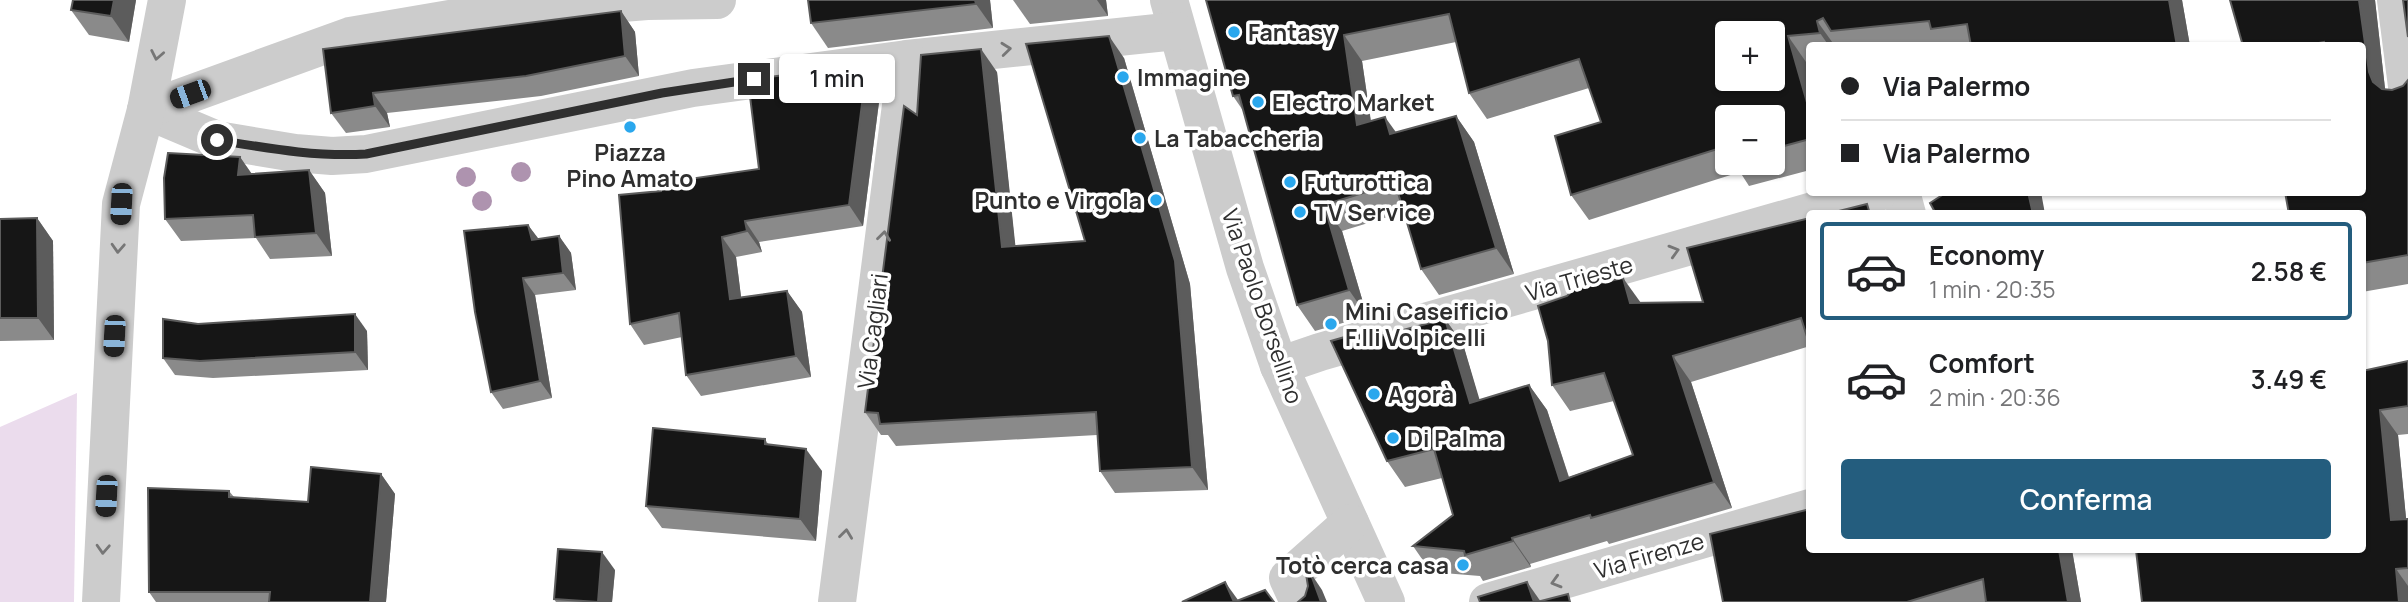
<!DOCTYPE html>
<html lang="it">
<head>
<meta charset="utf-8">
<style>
	:root { --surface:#fff; --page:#f2f2f2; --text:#202124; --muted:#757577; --line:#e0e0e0; --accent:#245d7e }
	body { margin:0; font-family:Manrope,sans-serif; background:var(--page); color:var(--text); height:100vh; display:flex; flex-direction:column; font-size:26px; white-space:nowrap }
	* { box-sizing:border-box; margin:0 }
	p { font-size:23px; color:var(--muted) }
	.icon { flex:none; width:38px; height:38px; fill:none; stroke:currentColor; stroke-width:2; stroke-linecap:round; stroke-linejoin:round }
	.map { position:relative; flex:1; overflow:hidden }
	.details { position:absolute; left:1806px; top:210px; width:560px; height:343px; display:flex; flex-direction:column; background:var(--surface); border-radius:7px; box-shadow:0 2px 5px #0004 }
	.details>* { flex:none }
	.top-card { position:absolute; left:1806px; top:42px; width:560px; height:154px; border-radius:7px; box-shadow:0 2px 5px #0004; display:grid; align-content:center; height:154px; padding:0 35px; background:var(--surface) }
	.buttons { position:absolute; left:1715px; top:21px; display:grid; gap:14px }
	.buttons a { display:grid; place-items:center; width:70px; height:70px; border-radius:7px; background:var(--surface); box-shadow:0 2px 5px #0004; font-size:35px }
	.end { position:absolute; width:32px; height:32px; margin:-16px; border:9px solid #2f2f2f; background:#fff; box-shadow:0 0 0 4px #fff }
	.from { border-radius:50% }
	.bubble { position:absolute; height:49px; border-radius:7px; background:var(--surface); box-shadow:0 2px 5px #0004; font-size:23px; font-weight:600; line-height:49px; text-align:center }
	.car { position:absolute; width:21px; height:42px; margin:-21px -10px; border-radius:9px; box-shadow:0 0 5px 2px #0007; background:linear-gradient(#222 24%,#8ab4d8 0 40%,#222 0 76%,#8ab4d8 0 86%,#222 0) }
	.top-card b { display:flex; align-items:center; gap:24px; height:66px; font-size:26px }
	.top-card b+b { border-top:2px solid var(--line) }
	.top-card i { width:18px; height:18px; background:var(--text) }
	ul { padding:12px 0 0; list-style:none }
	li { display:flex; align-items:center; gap:21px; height:98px; margin:0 14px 10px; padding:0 21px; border:4px solid transparent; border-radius:7px }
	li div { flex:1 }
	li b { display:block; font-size:26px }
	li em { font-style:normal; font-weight:600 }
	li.on { border-color:var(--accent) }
	li>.icon { width:63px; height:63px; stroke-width:1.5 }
	.button { display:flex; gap:14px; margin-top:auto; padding:14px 35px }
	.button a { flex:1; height:80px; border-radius:7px; background:var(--accent); color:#fff; font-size:28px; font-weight:600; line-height:80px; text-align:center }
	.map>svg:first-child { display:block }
	.green { fill:#ebdced }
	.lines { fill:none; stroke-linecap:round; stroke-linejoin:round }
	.minor { stroke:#ccc; stroke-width:38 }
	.tree { fill:#ae93af }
	.wall { fill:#8a8a8a; fill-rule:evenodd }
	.shaded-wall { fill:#5c5c5c }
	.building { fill:#161616; stroke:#5c5c5c; stroke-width:2; fill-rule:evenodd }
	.oneway { stroke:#767676 }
	.route { stroke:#2f2f2f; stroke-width:9 }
	.poi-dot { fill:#2aa7ed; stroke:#fff; stroke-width:2.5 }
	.labels { text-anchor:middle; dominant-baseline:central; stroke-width:7; stroke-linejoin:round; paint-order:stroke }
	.poi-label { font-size:23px; font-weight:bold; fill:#2f2f2f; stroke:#fff; text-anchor:start }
	.street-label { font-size:23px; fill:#2f2f2f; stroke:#fff }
</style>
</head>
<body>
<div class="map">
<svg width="2408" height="602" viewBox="0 0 2408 602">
	<rect width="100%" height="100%" fill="#fff"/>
	<polygon class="green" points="77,393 74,602 0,602 0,427"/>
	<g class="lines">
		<g class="minor">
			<polyline points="1169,0 1245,268 1279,366 1386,602"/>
			<polyline points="2396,0 2408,94"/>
			<polyline points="146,110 217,140 295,153 332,156 366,154 693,88 907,59 1176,31"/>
			<polyline points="146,110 350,36 473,15 647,1 717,0"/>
			<polyline points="1901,192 1907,214"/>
			<polyline points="1279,366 1320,352 1879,192"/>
			<polyline points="101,602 121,204 146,110 167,0"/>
			<polyline points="837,602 907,59"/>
			<polyline points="1299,602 1288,578 1350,523"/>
			<polyline points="1488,602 1810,508"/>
		</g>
	</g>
	<g class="tree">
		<circle cx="521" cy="172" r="10"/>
		<circle cx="466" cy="177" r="10"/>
		<circle cx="482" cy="201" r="10"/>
	</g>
	<g class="wall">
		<polygon points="136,0 129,42 89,35 71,10"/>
		<polygon points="808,0 990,0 993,28 828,48 811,23"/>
		<polygon points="1013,0 1106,0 1108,16 1030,24"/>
		<path d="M 1206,0 L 2182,0 L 2190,46 L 1841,46 L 1840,44 L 1837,46 L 1810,46 L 1810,62 L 1806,62 L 1810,74 L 1810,170 L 1749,186 L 1740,172 L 1589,220 L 1571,195 L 1601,122 L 1589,88 L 1487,119 L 1469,93 L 1456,42 L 1362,61 L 1371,121 L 1396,133 L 1456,116 L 1474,142 L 1514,274 L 1439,295 L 1421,269 L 1404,212 L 1342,231 L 1367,316 L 1315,331 L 1297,305 L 1244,112 L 1233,96 ZM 1727,117 L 1773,117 L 1773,163 L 1727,163 Z"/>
		<polygon points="2230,0 2375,0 2385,89 2392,90 2403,86 2408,80 2408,284 2362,292 2362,46 2243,46"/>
		<polygon points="621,11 635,32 639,76 541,96 387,113 390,127 346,133 331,113 323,49"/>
		<polygon points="1124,58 1190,284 1208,490 1115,493 1100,471 1097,435 896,446 888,435 881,435 865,412 917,115 997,72 1015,246 1085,241"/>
		<polygon points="865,81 879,102 863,226 759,242 762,252 736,257 741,297 787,291 802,312 811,377 701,396 686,375 682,337 644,345 630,324 661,191 759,169"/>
		<polygon points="240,157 252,174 309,170 325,193 332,256 270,259 256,238 181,241 165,219"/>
		<polygon points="37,218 53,241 54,340 0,341 0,219"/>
		<polygon points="1810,218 1810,346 1691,382 1732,508 1609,544 1607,541 1530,564 1531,567 1483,581 1480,576 1431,572 1413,546 1453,515 1442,478 1405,487 1387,461 1362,332 1367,339 1445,319 1463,344 1479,400 1529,385 1547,410 1569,477 1633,455 1614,401 1570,411 1552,385 1640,303 1703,302"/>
		<polygon points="528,225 538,239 559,236 571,253 576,290 535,295 552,398 503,409 491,392"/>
		<polygon points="198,324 367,331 368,370 213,378 175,375 163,358"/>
		<polygon points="2408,361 2408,434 2398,435 2406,519 2408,519 2408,602 2136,550 2362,371"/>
		<polygon points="765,439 768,444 822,471 816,541 662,528 646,506"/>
		<polygon points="381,474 395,494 386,602 156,602 149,592 229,491 234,497 308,502"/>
		<polygon points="2072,550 2081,602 1723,602"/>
		<polygon points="615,570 612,602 556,602 554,599"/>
	</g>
	<g class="shaded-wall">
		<polygon points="114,0 136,0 129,42 111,16"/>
		<polygon points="975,0 990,0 993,28 976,4"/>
		<polygon points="1097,0 1106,0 1108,16"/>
		<polygon points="2169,0 2182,0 2190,46 2177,46"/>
		<polygon points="2359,0 2375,0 2386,97 2373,82 2369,72"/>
		<polygon points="621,11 635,32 639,76 625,56"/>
		<polygon points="1817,21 1835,46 1829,46 1820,33"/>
		<polygon points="1344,35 1362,61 1375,151 1357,125"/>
		<polygon points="1109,36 1124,58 1190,284 1208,490 1192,467"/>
		<polygon points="1788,36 1806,62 1810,74 1810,113"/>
		<polygon points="981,49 997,72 1018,270 1002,247"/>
		<polygon points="865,81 879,102 863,226 849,205"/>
		<polygon points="373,93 387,113 390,127 375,106"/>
		<polygon points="1456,116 1474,142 1514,274 1496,248"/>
		<polygon points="1385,117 1403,142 1390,134"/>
		<polygon points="240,157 255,179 238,175"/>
		<polygon points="309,170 325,193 332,256 316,233"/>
		<polygon points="2028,192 2041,192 2045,214 2033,214"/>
		<polygon points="1324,205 1342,231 1367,316 1349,290"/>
		<polygon points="37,218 53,241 54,340 38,318"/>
		<polygon points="745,221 759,242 762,252 747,231"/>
		<polygon points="528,225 541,242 532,240"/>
		<polygon points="559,236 571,253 576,290 563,273"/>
		<polygon points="722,237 736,257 744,320 730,299"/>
		<polygon points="523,278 535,295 552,398 540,381"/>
		<polygon points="1623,278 1641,303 1630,303"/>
		<polygon points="787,291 802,312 811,377 796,356"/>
		<polygon points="355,314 367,331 368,370 355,352"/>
		<polygon points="1445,319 1463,344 1488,428 1470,403"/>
		<polygon points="1673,356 1691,382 1732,508 1714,482"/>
		<polygon points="1529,385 1547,410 1578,506 1560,481"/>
		<polygon points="2380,410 2398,435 2408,538 2391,520"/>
		<polygon points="806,449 822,471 816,541 800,519"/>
		<polygon points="381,474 395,494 386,602 370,602"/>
		<polygon points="1512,538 1530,564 1531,567 1513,541"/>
		<polygon points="2059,550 2072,550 2081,602 2068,602"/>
		<polygon points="602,552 615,570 612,602 598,602"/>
		<polygon points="2396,569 2408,586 2408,602 2399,602"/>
		<polygon points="1310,572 1322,590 1327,602 1321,602"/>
		<polygon points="1225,582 1238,600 1234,602"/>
		<polygon points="1527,582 1541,602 1534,602"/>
	</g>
	<g class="building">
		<polygon points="73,0 114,0 111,16 71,10"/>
		<polygon points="808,0 975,0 976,4 811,23"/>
		<path d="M 1206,0 L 2169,0 L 2177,46 L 1971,46 L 1967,24 L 1931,29 L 1929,21 L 1831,31 L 1823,18 L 1817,21 L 1820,33 L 1788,36 L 1810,113 L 1810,139 L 1773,149 L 1773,117 L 1727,117 L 1727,146 L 1571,195 L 1555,136 L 1601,122 L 1579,59 L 1469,93 L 1449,14 L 1344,35 L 1357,125 L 1385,117 L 1390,134 L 1456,116 L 1496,248 L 1421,269 L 1395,183 L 1324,205 L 1349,290 L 1297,305 L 1239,95 L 1233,96 ZM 1727,33 L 1773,33 L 1773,79 L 1727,79 Z"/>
		<polygon points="2230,0 2359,0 2369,72 2373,82 2382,89 2392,90 2403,86 2408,80 2408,255 2362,263 2362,214 2289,214 2285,192 2362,192 2362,46 2325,46 2324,42 2304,46 2243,46"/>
		<polygon points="2403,0 2408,0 2408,37"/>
		<polygon points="621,11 625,56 526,76 373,93 375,106 331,113 323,49"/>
		<polygon points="1109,36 1175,261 1192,467 1100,471 1096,412 880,424 878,413 865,412 904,106 917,115 921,55 981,49 1002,247 1085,241 1026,44"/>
		<polygon points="844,67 865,81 849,205 745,221 747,231 722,237 730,299 787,291 796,356 686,375 679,313 630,324 619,195 661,191 661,183 759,169 748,80"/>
		<polygon points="168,153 240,157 238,175 309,170 316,233 255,237 253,215 165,219 164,178"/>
		<polygon points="1947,192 2028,192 2033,214 1936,214 1930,203"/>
		<polygon points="1867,204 1870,214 1827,214"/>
		<polygon points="37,218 38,318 0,318 0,219"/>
		<polygon points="1810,218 1810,346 1801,318 1673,356 1714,482 1591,518 1590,515 1512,538 1513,541 1465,555 1464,551 1413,546 1453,515 1434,449 1387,461 1331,341 1362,332 1365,340 1445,319 1470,403 1529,385 1560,481 1633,455 1604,373 1552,385 1548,341 1538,306 1567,296 1574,289 1623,278 1630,303 1703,302 1687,248"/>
		<polygon points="528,225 532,240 559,236 563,273 523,278 540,381 491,392 475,312 464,231"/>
		<polygon points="355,314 355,352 200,361 163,358 163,319 198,324"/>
		<polygon points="2408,361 2408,406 2380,410 2391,520 2408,519 2408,568 2396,569 2399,602 2142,602 2136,550 2362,550 2362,371"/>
		<polygon points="653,428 765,439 765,444 806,449 800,519 646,506"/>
		<polygon points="311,467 381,474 370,602 269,602 270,592 149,592 148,488 229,491 229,497 308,502"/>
		<polygon points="1810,509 1810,550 2059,550 2068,602 1986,602 1983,579 1907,602 1723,602 1710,534"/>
		<polygon points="558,549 602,552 598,602 554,599"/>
		<polygon points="1310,572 1321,602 1298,602 1305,596 1308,586 1306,574"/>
		<polygon points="1225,582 1234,602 1265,590 1274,602 1182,602"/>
		<polygon points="1527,582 1534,602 1480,602 1478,597"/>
		<polygon points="1568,594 1570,602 1537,602"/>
	</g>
	<defs><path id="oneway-chevron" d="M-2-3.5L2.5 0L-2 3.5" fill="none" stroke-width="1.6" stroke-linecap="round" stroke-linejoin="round" transform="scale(1.75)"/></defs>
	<g class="oneway">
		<use href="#oneway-chevron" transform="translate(1006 49) rotate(-6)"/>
		<use href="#oneway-chevron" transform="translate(157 55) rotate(101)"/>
		<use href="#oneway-chevron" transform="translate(884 236) rotate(-83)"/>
		<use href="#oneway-chevron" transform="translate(118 248) rotate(93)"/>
		<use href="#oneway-chevron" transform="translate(1674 251) rotate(-16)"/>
		<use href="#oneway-chevron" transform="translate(846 534) rotate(-83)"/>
		<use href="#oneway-chevron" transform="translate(103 549) rotate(93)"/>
		<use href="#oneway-chevron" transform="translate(1556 582) rotate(164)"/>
	</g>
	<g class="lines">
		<path class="route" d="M 217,140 C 267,148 315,157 366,154 L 662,93 L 754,79"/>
	</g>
	<g class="poi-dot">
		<circle cx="1234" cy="32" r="7"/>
		<circle cx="1123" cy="77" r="7"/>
		<circle cx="1258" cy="102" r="7"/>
		<circle cx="630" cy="127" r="7"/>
		<circle cx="1140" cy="138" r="7"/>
		<circle cx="1290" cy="182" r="7"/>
		<circle cx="1156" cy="200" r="7"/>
		<circle cx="1300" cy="212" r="7"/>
		<circle cx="1331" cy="324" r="7"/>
		<circle cx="1374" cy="394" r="7"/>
		<circle cx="1393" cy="438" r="7"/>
		<circle cx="1463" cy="565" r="7"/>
	</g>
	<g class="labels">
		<g class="poi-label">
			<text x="1248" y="32">Fantasy</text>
			<text x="1137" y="77">Immagine</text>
			<text x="1272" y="102">Electro Market</text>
			<text x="1154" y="138">La Tabaccheria</text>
			<text x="630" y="152" text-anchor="middle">Piazza<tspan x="630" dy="26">Pino Amato</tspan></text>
			<text x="1304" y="182">Futurottica</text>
			<text x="1142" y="200" text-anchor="end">Punto e Virgola</text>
			<text x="1314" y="212">TV Service</text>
			<text x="1345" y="311">Mini Caseificio<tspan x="1345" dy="26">F.lli Volpicelli</tspan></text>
			<text x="1388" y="394">Agorà</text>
			<text x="1407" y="438">Di Palma</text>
			<text x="1449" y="565" text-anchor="end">Totò cerca casa</text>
		</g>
		<g class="street-label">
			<text transform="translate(1579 278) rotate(-16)">Via Trieste</text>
			<text transform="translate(1263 306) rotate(71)">Via Paolo Borsellino</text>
			<text transform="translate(872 331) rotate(-83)">Via Cagliari</text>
			<text transform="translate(1649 555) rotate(-16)">Via Firenze</text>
		</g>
	</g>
</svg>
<div class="buttons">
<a>+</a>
<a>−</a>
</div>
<i class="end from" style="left:217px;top:140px"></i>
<i class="end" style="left:754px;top:79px"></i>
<div class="bubble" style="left:779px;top:54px;width:116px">1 min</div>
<i class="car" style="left:190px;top:94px;rotate:250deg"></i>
<i class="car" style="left:121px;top:204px;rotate:183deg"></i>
<i class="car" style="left:114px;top:336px;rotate:183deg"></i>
<i class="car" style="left:106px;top:496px;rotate:183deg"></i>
<div class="top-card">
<b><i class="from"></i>Via Palermo</b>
<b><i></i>Via Palermo</b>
</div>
<section class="details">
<ul>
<li class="on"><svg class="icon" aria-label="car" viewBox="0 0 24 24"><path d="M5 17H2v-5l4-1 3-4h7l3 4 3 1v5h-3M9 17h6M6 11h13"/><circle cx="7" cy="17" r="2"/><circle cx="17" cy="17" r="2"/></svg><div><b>Economy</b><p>1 min · 20:35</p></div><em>2.58 €</em></li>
<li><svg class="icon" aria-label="car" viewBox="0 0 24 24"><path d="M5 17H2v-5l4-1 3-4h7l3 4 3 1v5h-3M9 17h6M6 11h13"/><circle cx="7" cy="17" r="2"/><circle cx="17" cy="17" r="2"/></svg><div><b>Comfort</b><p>2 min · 20:36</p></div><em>3.49 €</em></li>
</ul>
<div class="button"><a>Conferma</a></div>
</section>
</div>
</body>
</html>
